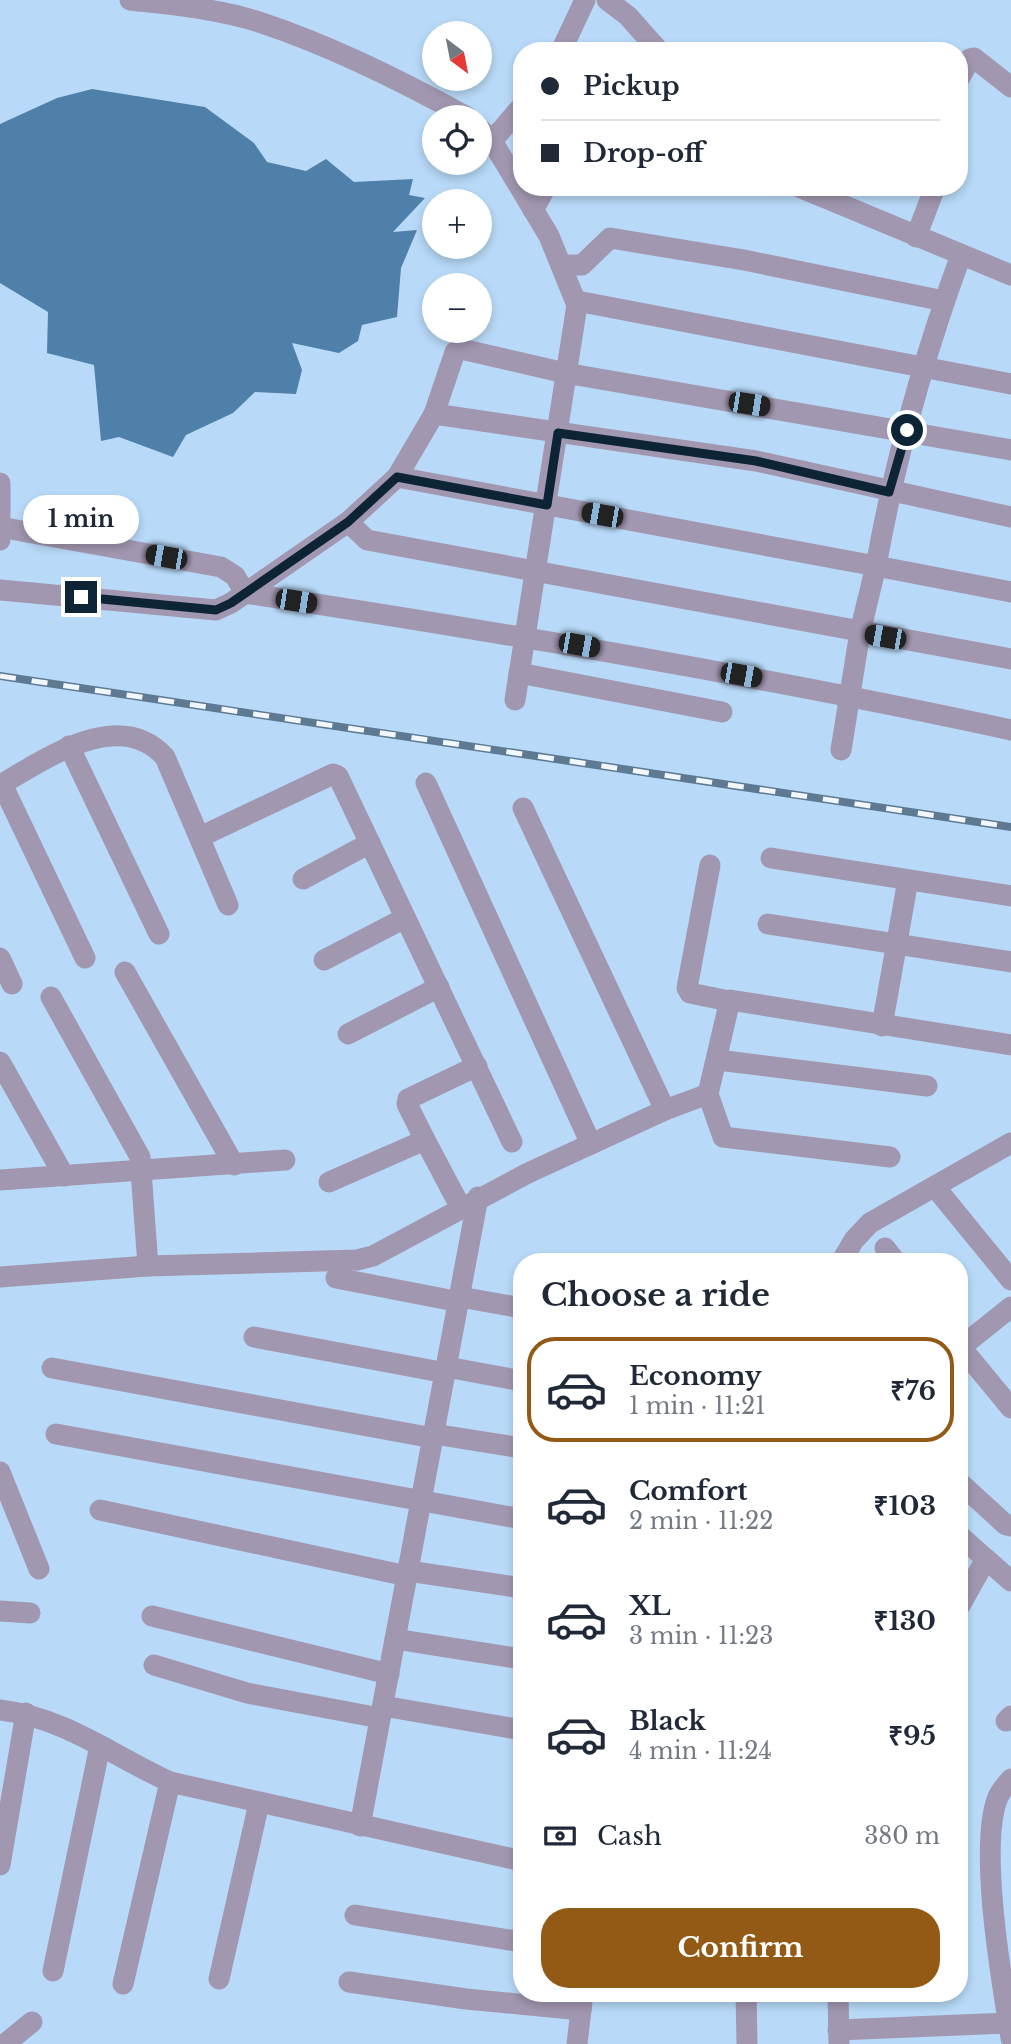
<!DOCTYPE html>
<html lang="en">
<head>
<meta charset="utf-8">
<style>
	:root { --surface:#fff; --page:#f6f6f7; --text:#1f2937; --muted:#747a83; --line:#e0e1e3; --accent:#935a16 }
	body { margin:0; font-family:"Libre Baskerville",serif; background:var(--page); color:var(--text); height:100vh; display:flex; flex-direction:column; font-size:26px; white-space:nowrap }
	* { box-sizing:border-box; margin:0 }
	p { font-size:23px; color:var(--muted) }
	.icon { flex:none; width:38px; height:38px; fill:none; stroke:currentColor; stroke-width:2; stroke-linecap:round; stroke-linejoin:round }
	.map { position:relative; flex:1; overflow:hidden }
	.sheet { position:absolute; left:513px; top:1253px; width:455px; height:749px; display:flex; flex-direction:column; background:var(--surface); border-radius:28px; box-shadow:0 4px 10px #0003 }
	.sheet>* { flex:none }
	.top-card { position:absolute; left:513px; top:42px; width:455px; height:154px; border-radius:28px; box-shadow:0 4px 10px #0003; display:grid; align-content:center; height:154px; padding:0 28px; background:var(--surface) }
	.needle { width:46px; rotate:148deg }
	.controls { position:absolute; left:422px; top:21px; display:grid; gap:14px }
	.controls a { display:grid; place-items:center; width:70px; height:70px; border-radius:50%; background:var(--surface); box-shadow:0 4px 10px #0003; font-size:35px }
	.end { position:absolute; width:32px; height:32px; margin:-16px; border:9px solid #0c2436; background:#fff; box-shadow:0 0 0 4px #fff }
	.from { border-radius:50% }
	.bubble { position:absolute; height:49px; border-radius:24px; background:var(--surface); box-shadow:0 4px 10px #0003; font-size:23px; font-weight:700; line-height:49px; text-align:center }
	.car { position:absolute; width:21px; height:42px; margin:-21px -10px; border-radius:9px; box-shadow:0 0 5px 2px #0007; background:linear-gradient(#222 24%,#8ab4d8 0 40%,#222 0 76%,#8ab4d8 0 86%,#222 0) }
	.top-card b { display:flex; align-items:center; gap:24px; height:66px; font-size:26px }
	.top-card b+b { border-top:2px solid var(--line) }
	.top-card i { width:18px; height:18px; background:var(--text) }
	ul { padding:0; list-style:none }
	li { display:flex; align-items:center; gap:21px; height:105px; margin:0 14px 10px; padding:0 14px; border:4px solid transparent; border-radius:28px }
	li div { flex:1 }
	li b { display:block; font-size:26px }
	li em { font-style:normal; font-weight:700 }
	li.selected { border-color:var(--accent) }
	li>.icon { width:63px; height:63px; stroke-width:1.5 }
	h2 { padding:0 28px; font-size:32px; line-height:84px }
	.pay { display:flex; align-items:center; gap:18px; height:77px; padding:0 28px; font-size:26px }
	.pay p { margin-inline-start:auto }
	.action { display:flex; gap:14px; margin-top:auto; padding:14px 28px }
	.action a { flex:1; height:80px; border-radius:28px; background:var(--accent); color:#fff; font-size:28px; font-weight:700; line-height:80px; text-align:center }
	.map>svg:first-child { display:block }
	.water { fill:#4e80a9 }
	.lines { fill:none; stroke-linecap:round; stroke-linejoin:round }
	.minor { stroke:#a297b0; stroke-width:21 }
	.rail-casing { stroke:#5d7a92; stroke-width:8 }
	.rail { stroke:#f2f7fc; stroke-width:5; stroke-dasharray:16; stroke-linecap:butt }
	.route { stroke:#0c2436; stroke-width:9 }
</style>
</head>
<body>
<div class="map">
<svg width="1011" height="2044" viewBox="0 0 1011 2044">
	<rect width="100%" height="100%" fill="#b8daf8"/>
	<polygon class="water" points="92,89 205,107 254,143 267,162 306,171 326,159 354,182 413,179 409,195 425,198 393,232 417,230 401,268 397,317 362,325 358,341 339,353 292,343 302,370 296,394 255,392 233,413 186,435 173,457 119,437 101,441 94,365 47,353 48,312 0,283 0,124 57,98"/>
	<g class="lines">
		<g class="minor">
			<path d="M 130,0 C 174,5 221,9 262,23 C 334,47 402,81 467,117"/>
			<polyline points="607,0 628,16 659,51"/>
			<polyline points="561,51 585,0"/>
			<polyline points="959,79 970,59 974,58 1011,87"/>
			<polyline points="480,129 492,141 549,236 577,305 515,700"/>
			<polyline points="492,141 522,106"/>
			<polyline points="799,187 1011,275"/>
			<polyline points="533,210 546,187"/>
			<polyline points="916,237 935,187"/>
			<polyline points="561,265 582,265 610,238 744,260 944,301"/>
			<polyline points="577,301 1011,384"/>
			<polyline points="434,414 455,352 461,349 565,373 1011,450"/>
			<polyline points="397,477 434,414 756,461 1011,517"/>
			<polyline points="0,483 0,540"/>
			<polyline points="348,522 367,540 1011,659"/>
			<path d="M 0,527 L 221,567 L 235,576 L 245,593 C 501,632 757,675 1011,730"/>
			<path d="M 0,590 L 216,610 L 231,603 L 348,522 L 397,477 L 876,566 C 895,460 924,356 961,255"/>
			<polyline points="519,673 722,712"/>
			<polyline points="69,746 159,934"/>
			<polyline points="841,750 860,632 876,566 1011,592"/>
			<polyline points="426,783 591,1144"/>
			<polyline points="2,784 85,958"/>
			<path d="M 0,785 C 46,759 119,706 165,757 L 228,905"/>
			<polyline points="523,808 665,1110"/>
			<polyline points="200,837 333,774 338,776 512,1142"/>
			<polyline points="771,858 1011,896"/>
			<polyline points="710,865 687,988 690,993 729,1001"/>
			<polyline points="303,879 370,843"/>
			<polyline points="768,924 1011,962"/>
			<polyline points="0,958 12,984"/>
			<polyline points="324,960 405,918"/>
			<polyline points="125,972 234,1165"/>
			<polyline points="51,997 140,1157 148,1266"/>
			<polyline points="882,1026 908,880"/>
			<polyline points="348,1034 439,987"/>
			<polyline points="718,1060 927,1086"/>
			<polyline points="0,1062 64,1176"/>
			<polyline points="708,1094 723,1137 890,1157"/>
			<polyline points="425,1140 407,1104 408,1099 477,1066"/>
			<polyline points="0,1180 285,1160"/>
			<polyline points="329,1182 425,1140 461,1208"/>
			<polyline points="935,1187 1011,1280"/>
			<polyline points="885,1248 896,1262"/>
			<polyline points="841,1262 854,1240 870,1223 1011,1143"/>
			<polyline points="0,1277 148,1266 357,1260 373,1256 528,1173 665,1110 708,1094 730,1000 1011,1045"/>
			<polyline points="336,1278 460,1302"/>
			<polyline points="460,1297 522,1308"/>
			<polyline points="254,1337 446,1373"/>
			<polyline points="959,1345 1011,1408"/>
			<polyline points="961,1347 1011,1307"/>
			<polyline points="447,1367 522,1381"/>
			<polyline points="52,1368 433,1438"/>
			<polyline points="56,1434 522,1519"/>
			<polyline points="434,1434 522,1448"/>
			<polyline points="0,1472 39,1569"/>
			<polyline points="959,1482 1006,1525 1011,1526"/>
			<polyline points="100,1510 407,1576"/>
			<polyline points="959,1535 986,1559 959,1607"/>
			<polyline points="986,1559 1011,1581"/>
			<polyline points="408,1571 522,1588"/>
			<polyline points="0,1611 30,1613"/>
			<polyline points="152,1616 389,1674"/>
			<polyline points="395,1639 522,1659"/>
			<polyline points="154,1665 247,1693 380,1718"/>
			<polyline points="383,1706 522,1730"/>
			<path d="M 0,1710 C 66,1718 111,1755 170,1782 L 522,1861"/>
			<polyline points="1006,1721 1011,1716"/>
			<path d="M 1011,1779 C 1007,1784 1001,1790 998,1797 C 978,1846 1002,1983 1011,2038"/>
			<polyline points="360,1826 478,1197"/>
			<polyline points="0,1865 26,1713"/>
			<polyline points="355,1915 522,1942"/>
			<polyline points="53,1971 100,1746"/>
			<polyline points="219,1979 259,1803"/>
			<polyline points="349,1982 466,1999 581,2010"/>
			<polyline points="123,1984 170,1782"/>
			<polyline points="746,1993 747,2044"/>
			<polyline points="838,1993 839,2044"/>
			<polyline points="838,2030 1008,2023"/>
			<polyline points="5,2044 32,2022"/>
			<polyline points="577,2044 583,1993"/>
		</g>
		<g class="rail-casing">
			<polyline id="rail" points="0,676 1011,827"/>
		</g>
		<use href="#rail" class="rail"/>
	</g>
	<g class="lines">
		<polyline class="route" points="81,597 216,610 231,603 348,522 397,477 547,505 558,433 756,461 889,492 907,430"/>
	</g>
</svg>
<div class="controls">
<a><svg class="needle" viewBox="-14 -14 28 28"><path d="M0-13l5 13h-10z" fill="#e53935"/><path d="M0 13l5-13h-10z" fill="#747a83"/></svg></a>
<a><svg class="icon" aria-label="locate" viewBox="0 0 24 24"><circle cx="12" cy="12" r="6"/><path d="M12 2v4M12 18v4M2 12h4M18 12h4"/></svg></a>
<a>+</a>
<a>−</a>
</div>
<i class="end from" style="left:907px;top:430px"></i>
<i class="end" style="left:81px;top:597px"></i>
<div class="bubble" style="left:23px;top:495px;width:116px">1 min</div>
<i class="car" style="left:749px;top:404px;rotate:99deg"></i>
<i class="car" style="left:602px;top:515px;rotate:280deg"></i>
<i class="car" style="left:166px;top:557px;rotate:280deg"></i>
<i class="car" style="left:296px;top:601px;rotate:99deg"></i>
<i class="car" style="left:885px;top:637px;rotate:280deg"></i>
<i class="car" style="left:579px;top:645px;rotate:100deg"></i>
<i class="car" style="left:741px;top:675px;rotate:100deg"></i>
<div class="top-card">
<b><i class="from"></i>Pickup</b>
<b><i></i>Drop-off</b>
</div>
<section class="sheet">
<h2>Choose a ride</h2>
<ul>
<li class="selected"><svg class="icon" aria-label="car" viewBox="0 0 24 24"><path d="M5 17H2v-5l4-1 3-4h7l3 4 3 1v5h-3M9 17h6M6 11h13"/><circle cx="7" cy="17" r="2"/><circle cx="17" cy="17" r="2"/></svg><div><b>Economy</b><p>1 min · 11:21</p></div><em>₹76</em></li>
<li><svg class="icon" aria-label="car" viewBox="0 0 24 24"><path d="M5 17H2v-5l4-1 3-4h7l3 4 3 1v5h-3M9 17h6M6 11h13"/><circle cx="7" cy="17" r="2"/><circle cx="17" cy="17" r="2"/></svg><div><b>Comfort</b><p>2 min · 11:22</p></div><em>₹103</em></li>
<li><svg class="icon" aria-label="car" viewBox="0 0 24 24"><path d="M5 17H2v-5l4-1 3-4h7l3 4 3 1v5h-3M9 17h6M6 11h13"/><circle cx="7" cy="17" r="2"/><circle cx="17" cy="17" r="2"/></svg><div><b>XL</b><p>3 min · 11:23</p></div><em>₹130</em></li>
<li><svg class="icon" aria-label="car" viewBox="0 0 24 24"><path d="M5 17H2v-5l4-1 3-4h7l3 4 3 1v5h-3M9 17h6M6 11h13"/><circle cx="7" cy="17" r="2"/><circle cx="17" cy="17" r="2"/></svg><div><b>Black</b><p>4 min · 11:24</p></div><em>₹95</em></li>
</ul>
<div class="pay"><svg class="icon" aria-label="cash" viewBox="0 0 24 24"><path d="M3 7h18v10H3z"/><circle cx="12" cy="12" r="2"/></svg>Cash<p>380 m</p></div>
<div class="action"><a>Confirm</a></div>
</section>
</div>
</body>
</html>
